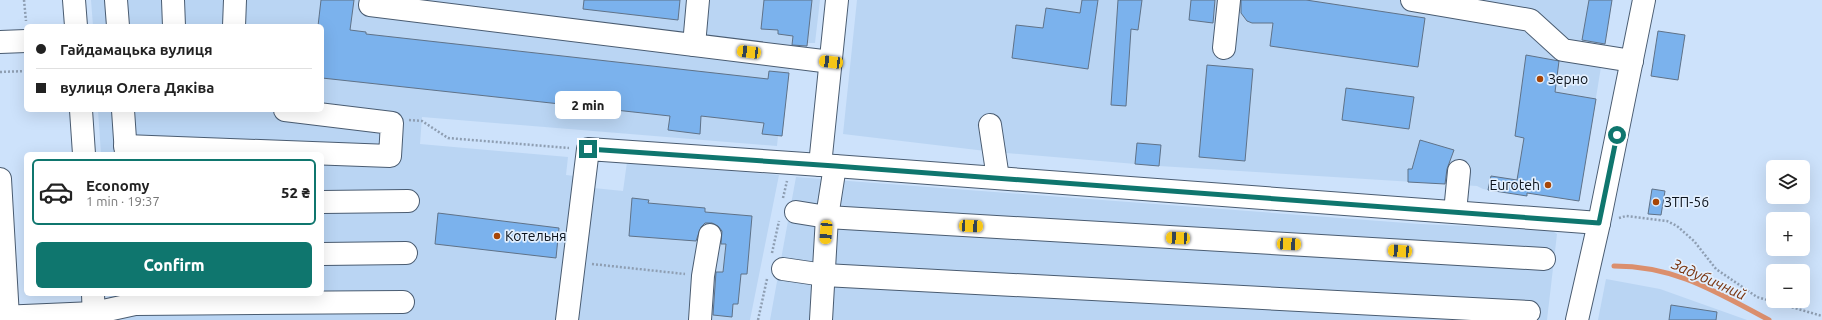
<!DOCTYPE html>
<html lang="en">
<head>
<meta charset="utf-8">
<style>
	:root { --surface:#fff; --page:#f2f2f2; --text:#222; --muted:#767676; --line:#e0e0e0; --accent:#0f766e }
	body { margin:0; font-family:Ubuntu,sans-serif; background:var(--page); color:var(--text); height:100vh; display:flex; flex-direction:column; font-size:15px; white-space:nowrap }
	* { box-sizing:border-box; margin:0 }
	p { font-size:13px; color:var(--muted) }
	.icon { flex:none; width:22px; height:22px; fill:none; stroke:currentColor; stroke-width:2; stroke-linecap:round; stroke-linejoin:round }
	.map { position:relative; flex:1; overflow:hidden }
	.drawer { position:absolute; left:24px; top:152px; width:300px; height:144px; display:flex; flex-direction:column; background:var(--surface); border-radius:6px; box-shadow:0 4px 16px #0002 }
	.drawer>* { flex:none }
	.guide { position:absolute; left:24px; top:24px; width:300px; height:88px; border-radius:6px; box-shadow:0 4px 16px #0002; display:grid; align-content:center; height:88px; padding:0 12px; background:var(--surface) }
	.fabs { position:absolute; left:1766px; top:160px; display:grid; gap:8px }
	.fabs a { display:grid; place-items:center; width:44px; height:44px; border-radius:6px; background:var(--surface); box-shadow:0 4px 16px #0002; font-size:20px }
	.end { position:absolute; width:18px; height:18px; margin:-9px; border:5px solid #0f766e; background:#fff; box-shadow:0 0 0 2px #fff }
	.from { border-radius:50% }
	.bubble { position:absolute; height:28px; border-radius:6px; background:var(--surface); box-shadow:0 4px 16px #0002; font-size:13px; font-weight:800; line-height:28px; text-align:center }
	.car { position:absolute; width:12px; height:24px; margin:-12px -6px; border-radius:5px; box-shadow:0 0 3px 1px #0007; background:linear-gradient(#f5c518 24%,#345 0 40%,#f5c518 0 76%,#345 0 86%,#f5c518 0) }
	.guide b { display:flex; align-items:center; gap:14px; height:38px; font-size:15px }
	.guide b+b { border-top:1px solid var(--line) }
	.guide i { width:10px; height:10px; background:var(--text) }
	ul { padding:7px 0 0; list-style:none }
	li { display:flex; align-items:center; gap:12px; height:66px; margin:0 8px 6px; padding:0 4px; border:2px solid var(--line); border-radius:6px }
	li div { flex:1 }
	li b { display:block; font-size:15px }
	li em { font-style:normal; font-weight:800 }
	li.selected { border-color:var(--accent) }
	li>.icon { width:36px; height:36px; stroke-width:1.5 }
	.button { display:flex; gap:8px; margin-top:auto; padding:8px 12px }
	.button a { flex:1; height:46px; border-radius:6px; background:var(--accent); color:#fff; font-size:16px; font-weight:800; line-height:46px; text-align:center }
	.map>svg:first-child { display:block }
	.built { fill:#bad5f3 }
	.lines { fill:none; stroke-linecap:round; stroke-linejoin:round }
	.stream { stroke:#db8f6d; stroke-width:5 }
	.building { fill:#7bb2ed; stroke:#5f7288 }
	.minor-casing { stroke:#4a5c71; stroke-width:24 }
	.path { stroke:#8e9eb2; stroke-width:2.5; stroke-dasharray:2 2; stroke-linecap:butt }
	.minor { stroke:#fff; stroke-width:22 }
	.route { stroke:#0f766e; stroke-width:5 }
	.poi-dot { fill:#a74506; stroke:#e2effe; stroke-width:1.5 }
	.labels { text-anchor:middle; dominant-baseline:central; stroke-width:3.5; stroke-linejoin:round; paint-order:stroke }
	.poi-label { font-size:14px; fill:#0b121b; stroke:#e2effe; text-anchor:start }
	.water-label { font-size:15px; font-style:italic; fill:#7a3510; stroke:#e2effe }
</style>
</head>
<body>
<div class="map">
<svg width="1822" height="320" viewBox="0 0 1822 320">
	<rect width="100%" height="100%" fill="#cde2fb"/>
	<g class="built">
		<polygon points="91,0 820,0 815,43 807,43 807,49 792,48 782,136 778,136 777,146 422,117 420,144 568,157 566,175 575,176 574,186 623,191 627,162 779,175 750,320 111,320 109,294 322,294 322,154 101,154 98,110 322,110 322,26 93,26"/>
		<polygon points="857,0 1612,0 1579,201 1527,193 1527,196 1483,189 1477,186 1159,166 994,152 843,134"/>
		<polygon points="796,177 1420,224 1551,230 1557,234 1547,320 770,320"/>
		<polygon points="1606,279 1660,289 1747,320 1598,320"/>
	</g>
	<g class="lines">
		<path class="stream" d="M 1614,266 C 1676,266 1716,292 1769,320"/>
	</g>
	<g class="building">
		<polygon points="321,0 354,0 350,30 366,32 366,34 768,79 769,71 789,73 782,136 762,134 764,123 701,116 700,134 668,130 670,116 322,78 322,26 318,26"/>
		<polygon points="584,0 680,0 678,20 583,9"/>
		<polygon points="764,0 812,0 807,46 792,45 793,36 778,34 778,30 761,29"/>
		<polygon points="1082,0 1098,0 1088,69 1012,58 1016,25 1043,28 1046,8 1080,13"/>
		<polygon points="1118,0 1142,0 1138,30 1131,29 1126,106 1111,105"/>
		<polygon points="1191,0 1215,0 1213,23 1189,20"/>
		<polygon points="1241,0 1306,0 1425,18 1418,67 1270,46 1273,23 1252,23 1247,21 1241,13"/>
		<polygon points="1589,0 1612,0 1605,44 1582,40"/>
		<polygon points="1658,31 1685,35 1678,80 1651,76"/>
		<polygon points="1526,55 1559,61 1555,92 1596,99 1579,201 1527,193 1527,196 1488,190 1491,176 1517,180 1524,138 1515,136"/>
		<polygon points="1207,65 1253,69 1245,161 1199,157"/>
		<polygon points="1346,88 1414,97 1409,129 1342,120"/>
		<polygon points="1420,140 1454,150 1447,169 1445,184 1408,182 1408,169 1412,169"/>
		<polygon points="1137,143 1161,145 1159,166 1135,164"/>
		<polygon points="1652,189 1665,191 1661,215 1648,214"/>
		<polygon points="632,198 649,200 648,203 705,208 705,212 752,216 747,274 741,274 738,304 733,304 732,317 713,315 716,272 723,272 726,244 721,244 722,231 718,226 712,223 705,223 701,227 696,241 629,236"/>
		<polygon points="438,213 559,228 556,258 435,244"/>
		<polygon points="1671,305 1717,312 1716,320 1669,320"/>
	</g>
	<g class="lines">
		<g class="minor-casing">
			<g id="minor">
				<polyline points="74,0 76,26"/>
				<polyline points="116,0 118,26"/>
				<polyline points="173,0 174,26"/>
				<polyline points="371,0 370,5 831,62"/>
				<polyline points="1412,0 1530,20 1563,50 1632,61"/>
				<polyline points="234,26 235,0"/>
				<polyline points="0,42 26,41"/>
				<polyline points="694,45 698,0"/>
				<polyline points="1224,48 1229,0"/>
				<polyline points="81,110 84,154"/>
				<polyline points="123,110 126,154"/>
				<polyline points="990,125 998,178"/>
				<polyline points="125,146 390,156 392,123 285,110"/>
				<polyline points="820,165 837,0"/>
				<polyline points="0,179 8,317"/>
				<polyline points="322,202 408,201"/>
				<polyline points="796,212 827,217 1544,259"/>
				<polyline points="1455,212 1459,171"/>
				<polyline points="322,254 406,253"/>
				<polyline points="783,269 824,275 1529,312"/>
				<polyline points="93,294 94,320"/>
				<polyline points="0,317 94,313 135,304 403,302"/>
				<polyline points="567,320 588,149 835,166 1599,223"/>
				<polyline points="700,320 703,276 710,235"/>
				<polyline points="821,320 827,217 835,166"/>
				<polyline points="1577,320 1599,223 1644,0"/>
			</g>
		</g>
		<g class="path">
			<polyline points="24,0 26,21"/>
			<polyline points="0,72 26,71"/>
			<polyline points="409,120 422,121 448,138 569,148"/>
			<polyline points="783,198 787,181"/>
			<polyline points="1619,218 1626,216 1667,221 1677,226 1694,241 1716,269 1757,297 1822,316"/>
			<polyline points="772,253 779,221"/>
			<polyline points="592,264 685,274"/>
			<polyline points="758,320 767,279"/>
		</g>
		<use href="#minor" class="minor"/>
	</g>
	<g class="lines">
		<polyline class="route" points="588,149 835,166 1599,223 1617,135"/>
	</g>
	<g class="poi-dot">
		<circle cx="1540" cy="79" r="4"/>
		<circle cx="1548" cy="185" r="4"/>
		<circle cx="1656" cy="202" r="4"/>
		<circle cx="497" cy="236" r="4"/>
	</g>
	<g class="labels">
		<g class="poi-label">
			<text x="1548" y="79">Зерно</text>
			<text x="1540" y="185" text-anchor="end">Euroteh</text>
			<text x="1664" y="202">ЗТП-56</text>
			<text x="505" y="236">Котельня</text>
		</g>
		<g class="water-label">
			<text transform="translate(1709 279) rotate(24)">Задубичний</text>
		</g>
	</g>
</svg>
<div class="fabs">
<a><svg class="icon" aria-label="layers" viewBox="0 0 24 24"><path d="M12 4l9 5-9 5-9-5zM3 14l9 5 9-5"/></svg></a>
<a>+</a>
<a>−</a>
</div>
<i class="end from" style="left:1617px;top:135px"></i>
<i class="end" style="left:588px;top:149px"></i>
<div class="bubble" style="left:555px;top:91px;width:66px">2 min</div>
<i class="car" style="left:749px;top:52px;rotate:277deg"></i>
<i class="car" style="left:831px;top:62px;rotate:277deg"></i>
<i class="car" style="left:971px;top:226px;rotate:93deg"></i>
<i class="car" style="left:826px;top:232px;rotate:184deg"></i>
<i class="car" style="left:1178px;top:238px;rotate:273deg"></i>
<i class="car" style="left:1289px;top:244px;rotate:93deg"></i>
<i class="car" style="left:1400px;top:251px;rotate:274deg"></i>
<div class="guide">
<b><i class="from"></i>Гайдамацька вулиця</b>
<b><i></i>вулиця Олега Дяківа</b>
</div>
<section class="drawer">
<ul>
<li class="selected"><svg class="icon" aria-label="car" viewBox="0 0 24 24"><path d="M5 17H2v-5l4-1 3-4h7l3 4 3 1v5h-3M9 17h6M6 11h13"/><circle cx="7" cy="17" r="2"/><circle cx="17" cy="17" r="2"/></svg><div><b>Economy</b><p>1 min · 19:37</p></div><em>52 ₴</em></li>
</ul>
<div class="button"><a>Confirm</a></div>
</section>
</div>
</body>
</html>
